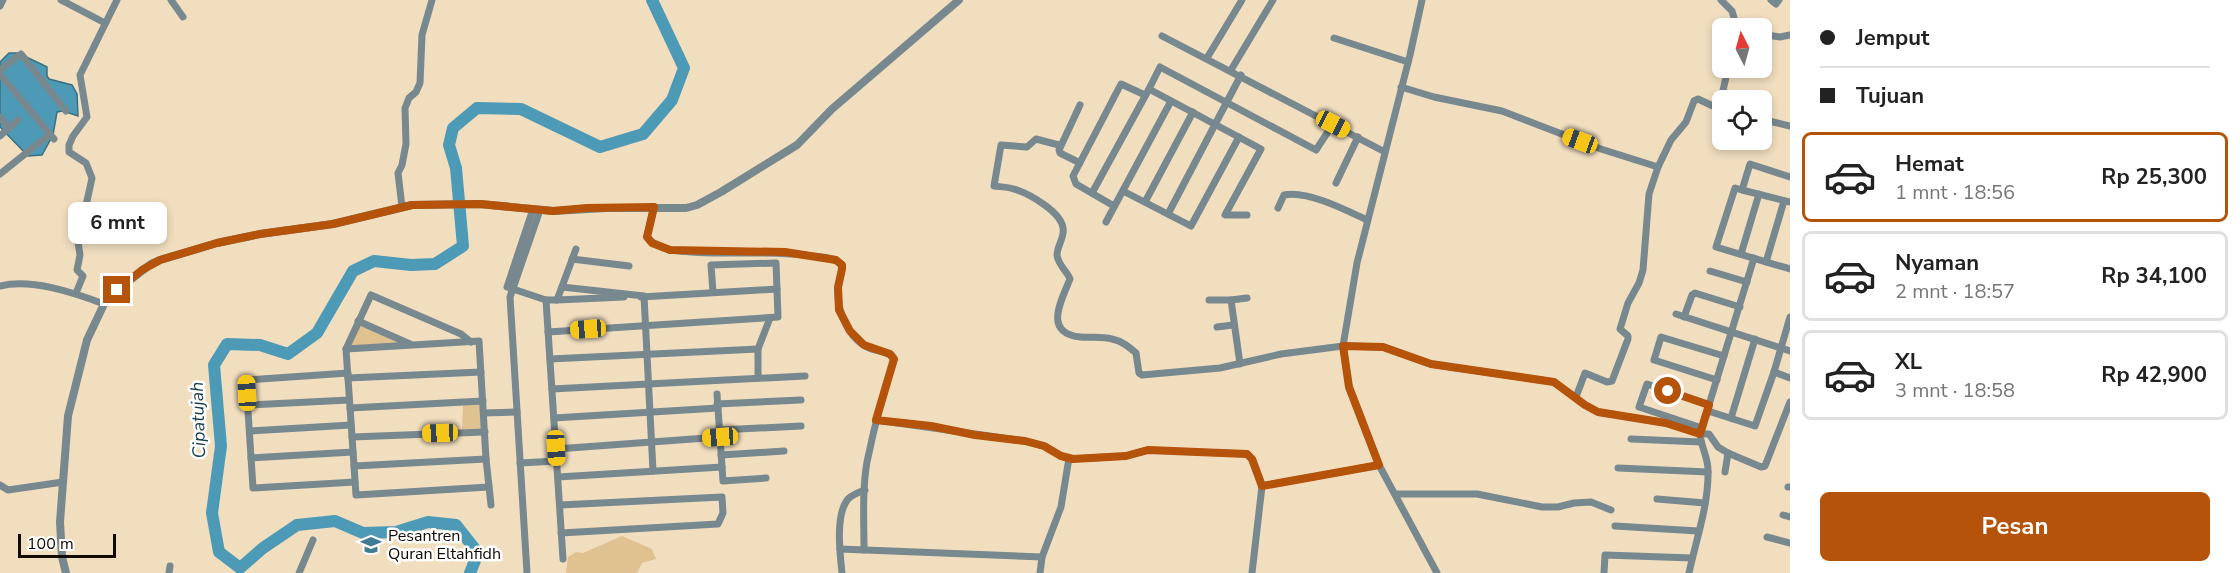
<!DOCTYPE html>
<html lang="id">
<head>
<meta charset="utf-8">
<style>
	:root { --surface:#fff; --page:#f2f2f2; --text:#222; --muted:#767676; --line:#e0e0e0; --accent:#b45309 }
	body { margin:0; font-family:"Nunito Sans",sans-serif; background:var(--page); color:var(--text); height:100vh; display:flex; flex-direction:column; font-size:22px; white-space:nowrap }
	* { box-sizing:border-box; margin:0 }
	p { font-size:20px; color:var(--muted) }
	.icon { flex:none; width:33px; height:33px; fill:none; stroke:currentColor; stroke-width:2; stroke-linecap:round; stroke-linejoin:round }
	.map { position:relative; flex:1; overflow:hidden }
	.drawer { display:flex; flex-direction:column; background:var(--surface); width:450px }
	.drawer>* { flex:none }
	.top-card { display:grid; align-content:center; height:132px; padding:0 30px; background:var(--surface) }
	.needle { width:39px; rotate:354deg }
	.buttons { position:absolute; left:1712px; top:18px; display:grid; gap:12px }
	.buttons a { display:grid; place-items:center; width:60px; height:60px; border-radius:9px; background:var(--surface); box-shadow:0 3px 9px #0003; font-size:30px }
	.scale { position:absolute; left:18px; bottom:15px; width:98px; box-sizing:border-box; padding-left:6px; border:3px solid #110a03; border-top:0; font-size:16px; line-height:21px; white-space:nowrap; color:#110a03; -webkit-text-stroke:4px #fff; paint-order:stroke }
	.end { position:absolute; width:27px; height:27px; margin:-14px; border:8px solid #b45309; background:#fff; box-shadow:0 0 0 3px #fff }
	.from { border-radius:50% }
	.bubble { position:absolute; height:42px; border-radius:9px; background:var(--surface); box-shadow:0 3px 9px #0003; font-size:20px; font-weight:700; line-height:42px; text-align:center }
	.car { position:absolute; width:18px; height:36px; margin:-18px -9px; border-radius:8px; box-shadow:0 0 4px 2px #0007; background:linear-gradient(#f5c518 24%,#345 0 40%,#f5c518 0 76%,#345 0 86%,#f5c518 0) }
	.top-card b { display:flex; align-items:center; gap:21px; height:57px; font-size:22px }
	.top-card b+b { border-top:2px solid var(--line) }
	.top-card i { width:15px; height:15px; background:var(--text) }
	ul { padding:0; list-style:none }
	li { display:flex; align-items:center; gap:18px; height:90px; margin:0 12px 9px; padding:0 18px; border:3px solid var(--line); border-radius:9px }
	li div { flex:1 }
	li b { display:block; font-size:22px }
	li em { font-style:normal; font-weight:700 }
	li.selected { border-color:var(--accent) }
	li>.icon { width:54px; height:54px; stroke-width:1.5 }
	.button { display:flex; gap:12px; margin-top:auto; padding:12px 30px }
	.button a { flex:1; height:69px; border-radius:9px; background:var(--accent); color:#fff; font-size:24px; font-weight:700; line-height:69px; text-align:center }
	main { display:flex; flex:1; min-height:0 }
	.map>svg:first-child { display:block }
	.green { fill:#e0c291 }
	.water { fill:#4d9ab7; stroke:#3b6f81; stroke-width:1.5 }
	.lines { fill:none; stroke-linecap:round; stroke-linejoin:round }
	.river { stroke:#4d9ab7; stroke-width:12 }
	.minor { stroke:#78888f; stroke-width:7 }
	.tertiary { stroke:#78888f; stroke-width:8 }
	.route { stroke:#b45309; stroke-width:8 }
	.labels { text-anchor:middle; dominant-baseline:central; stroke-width:5; stroke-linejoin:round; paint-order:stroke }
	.poi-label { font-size:16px; fill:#110a03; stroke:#fff; text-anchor:start }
	.water-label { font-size:18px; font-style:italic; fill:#1d404e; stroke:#fff }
</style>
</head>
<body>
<main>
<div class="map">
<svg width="1790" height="573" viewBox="0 0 1790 573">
	<rect width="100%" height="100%" fill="#f1debf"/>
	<g class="green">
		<polygon points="359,323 407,345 348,348"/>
		<polygon points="481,403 482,430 462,431 463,405"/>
		<polygon points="622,536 652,549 656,559 642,563 637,573 566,573 568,557 576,552 583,553"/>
	</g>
	<polygon class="water" points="9,53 18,53 43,65 47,67 47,76 49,79 72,85 77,94 78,116 63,111 57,112 53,135 42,155 28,156 0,127 0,62"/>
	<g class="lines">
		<polyline class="river" points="470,573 478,553 456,525 428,522 396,532 363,533 335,521 297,525 263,548 240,568 219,552 212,513 221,446 214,365 227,344 260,345 288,354 317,333 353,271 374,261 411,265 435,264 463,246 456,168 449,145 453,128 477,108 521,109 600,147 643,134 672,100 684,68 652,0"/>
		<g class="minor">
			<polyline points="61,0 105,23"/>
			<polyline points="171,0 183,17"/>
			<polyline points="1422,0 1410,55 1357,263 1343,346 1349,387 1379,465 1437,573"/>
			<polyline points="1721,0 1732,11 1737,28"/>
			<polyline points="1771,0 1776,4 1779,0"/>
			<polyline points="0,6 3,0"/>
			<polyline points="1761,34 1780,37 1790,35"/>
			<polyline points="1162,36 1385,152"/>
			<polyline points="1334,38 1408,62"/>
			<polyline points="1207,58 1242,0"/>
			<polyline points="0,70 21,54 66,111"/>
			<polyline points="1231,70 1273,0"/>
			<polyline points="0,74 54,139"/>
			<polyline points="1401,87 1434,97 1502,111 1601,149 1658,167 1649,194 1643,270 1639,283 1628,303 1620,329 1628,336 1628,339 1612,381 1607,382 1585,373 1576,397"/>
			<polyline points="1149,89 1160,67 1316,150 1333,124"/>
			<polyline points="1080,105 1059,150 1060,153 1080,163"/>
			<polyline points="1722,108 1720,104 1728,68"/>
			<polyline points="0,117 9,128"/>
			<polyline points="1761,119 1790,126"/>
			<polyline points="0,136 18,120"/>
			<path d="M 1059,145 L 1036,139 L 1027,147 L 1001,145 L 994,186 C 1002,187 1010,187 1017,190 C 1031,195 1061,212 1063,228 C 1065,237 1057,246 1057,255 C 1058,265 1067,271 1070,279 C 1061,301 1043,333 1080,337 C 1090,338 1102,336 1112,339 C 1122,341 1129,347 1136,353 L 1139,373 L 1142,375 L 1220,368 L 1281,354 L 1343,346 L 1383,347 L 1430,364 L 1554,382 L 1585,405 L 1598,412 L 1666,423 L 1700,434 L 1709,434 L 1718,447 L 1728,453"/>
			<polyline points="1658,167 1671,140 1686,122 1694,101 1698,99 1715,107 1721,107"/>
			<polyline points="0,174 50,134"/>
			<polyline points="1790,177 1750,164 1742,190 1790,202"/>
			<polyline points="1336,183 1358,137"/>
			<polyline points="1742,190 1735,188 1716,247 1790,269"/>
			<polyline points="1123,191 1191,226 1239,137"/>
			<polyline points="1092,193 1149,89 1261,149 1225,215 1247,215"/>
			<polyline points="1145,202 1193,112"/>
			<polyline points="1114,206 1076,184 1073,176 1121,84 1145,95"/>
			<polyline points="402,207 398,173 402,165 406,144 405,108 409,98 416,92 420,83 422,35 432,0"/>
			<path d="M 654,207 L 647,237 C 653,244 662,248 671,250 C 717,257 765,249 812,256 C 823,257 834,257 842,265 C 842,273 839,281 838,289 C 837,310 848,339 869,348 C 878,352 890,351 894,359 C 883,393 874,428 867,462 C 862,491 864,521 864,550"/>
			<path d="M 1278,208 L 1284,195 C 1307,190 1346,210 1367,220"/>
			<polyline points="533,209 507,287 546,300 557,300 576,249"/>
			<polyline points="1168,214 1241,75"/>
			<polyline points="1106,222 1171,101"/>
			<polyline points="1741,254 1759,194"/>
			<polyline points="572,259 629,266"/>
			<polyline points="1766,262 1784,201"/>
			<polyline points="1710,271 1747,282"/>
			<path d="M 0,286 C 31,278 75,293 104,304"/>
			<polyline points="562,287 644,296 653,471"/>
			<polyline points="76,293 83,276 77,270 80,255 76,229 87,201 92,178 86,163 69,152 69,145 73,136 87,117 80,75 117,0"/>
			<polyline points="641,297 777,289"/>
			<polyline points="546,300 563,559"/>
			<polyline points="557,300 624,297"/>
			<polyline points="1209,300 1231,300 1240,364"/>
			<polyline points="1231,300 1247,298"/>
			<polyline points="1676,314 1790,351"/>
			<polyline points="1684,317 1692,295 1695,293 1740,307"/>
			<polyline points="358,321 410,344"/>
			<polyline points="1217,327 1233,325"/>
			<polyline points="548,332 778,317 776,263 711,265 713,292"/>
			<polyline points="471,342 461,334 371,295 346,349 356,495 489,487"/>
			<polyline points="346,349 479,341 486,459 491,505"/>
			<polyline points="550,359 758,349"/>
			<polyline points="1774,372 1790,378"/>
			<polyline points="348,373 246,380 253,488 355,482"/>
			<polyline points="348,378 481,372"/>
			<polyline points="758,378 758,349 770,318"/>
			<polyline points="1717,380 1654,360 1661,337 1724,356"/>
			<polyline points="552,389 805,376"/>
			<polyline points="717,394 723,481 766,478"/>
			<polyline points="717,404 801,400"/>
			<polyline points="248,405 349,400"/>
			<polyline points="350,408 483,401"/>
			<polyline points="1708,411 1755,426 1774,372 1790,317"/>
			<polyline points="484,413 517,412"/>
			<polyline points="554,418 718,408"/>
			<polyline points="1731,418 1755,339"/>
			<polyline points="876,420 1025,441 1044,446 1061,456 1073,459 1126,456 1148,450 1247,454 1252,459 1262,486 1252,573"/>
			<polyline points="1702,428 1639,407 1647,384 1709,405"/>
			<polyline points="719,430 801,426"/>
			<polyline points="250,431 351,425"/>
			<polyline points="352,437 485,432"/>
			<polyline points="1631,439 1701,442"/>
			<polyline points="556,449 720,437"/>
			<polyline points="721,455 784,451"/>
			<polyline points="251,458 353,452"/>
			<polyline points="520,463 557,461"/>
			<polyline points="354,466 486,459"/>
			<polyline points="1618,468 1708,472"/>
			<polyline points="1725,472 1728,453 1761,467 1765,466 1790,402"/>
			<polyline points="558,477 722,467"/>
			<polyline points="0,485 8,490 63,482"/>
			<polyline points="1262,486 1379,465"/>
			<polyline points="1788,487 1790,487"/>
			<polyline points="1395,494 1477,494 1542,507 1558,507 1574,503 1591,502 1611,510"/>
			<polyline points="1657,499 1705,503"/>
			<polyline points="560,505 722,497 723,513 718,524 561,533"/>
			<polyline points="1783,515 1790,517"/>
			<polyline points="1615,526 1698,531"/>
			<polyline points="1767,537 1790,543"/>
			<polyline points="840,549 1042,557"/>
			<polyline points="169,573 170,566"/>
			<polyline points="299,573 313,540"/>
			<polyline points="527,573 510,297 540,210"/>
			<path d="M 842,573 C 840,553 835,515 848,499 C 853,494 859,492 865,490"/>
			<polyline points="1040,573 1042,557 1061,507 1069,458"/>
			<polyline points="1604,573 1605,555 1692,558"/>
			<path d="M 1689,573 C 1696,540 1709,504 1708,470 C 1708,457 1701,447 1700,434 L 1754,258"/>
		</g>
		<polyline class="tertiary" points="66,573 62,557 60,522 68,416 87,340 104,304 117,290 151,264 160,260 217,243 260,234 333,224 412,205 480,204 553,211 606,208 686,208 697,205 721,192 797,145 832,109 959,0"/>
	</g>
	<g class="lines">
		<polyline class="route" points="117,290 142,270 160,260 217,243 260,234 333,224 412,205 480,204 553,211 587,208 654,207 647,237 652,243 670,250 785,252 836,260 842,265 842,269 838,287 839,310 850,331 864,345 890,354 894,359 876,420 931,426 975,435 1025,441 1044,446 1061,456 1073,459 1126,456 1148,450 1247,454 1252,459 1262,486 1379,465 1349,387 1343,346 1383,347 1431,364 1554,382 1585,405 1598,412 1666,423 1700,434 1709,405 1668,391"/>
	</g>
	<defs>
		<g id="school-bare" transform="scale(1.62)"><path d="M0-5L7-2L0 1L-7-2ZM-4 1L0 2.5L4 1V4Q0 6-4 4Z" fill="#407c93" stroke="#fff" stroke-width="2.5" paint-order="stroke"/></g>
	</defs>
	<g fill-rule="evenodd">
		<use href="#school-bare" x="371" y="545"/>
	</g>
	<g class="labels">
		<g class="poi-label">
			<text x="388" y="536">Pesantren<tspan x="388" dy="18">Quran Eltahfidh</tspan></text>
		</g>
		<g class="water-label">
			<text transform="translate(198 420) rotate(-92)">Cipatujah</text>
		</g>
	</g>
</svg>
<div class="buttons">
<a><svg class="needle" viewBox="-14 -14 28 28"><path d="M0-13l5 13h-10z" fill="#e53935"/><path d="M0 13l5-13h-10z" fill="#767676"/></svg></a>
<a><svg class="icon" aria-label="locate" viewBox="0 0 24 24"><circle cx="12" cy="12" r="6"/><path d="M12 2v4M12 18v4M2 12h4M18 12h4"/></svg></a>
</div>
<div class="scale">100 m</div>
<i class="end from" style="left:1668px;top:391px"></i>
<i class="end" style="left:117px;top:290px"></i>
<div class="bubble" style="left:68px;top:202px;width:99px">6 mnt</div>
<i class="car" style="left:1333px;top:124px;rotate:118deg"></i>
<i class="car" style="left:1580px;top:141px;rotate:290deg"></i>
<i class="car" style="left:588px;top:329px;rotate:266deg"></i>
<i class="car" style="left:247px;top:393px;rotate:357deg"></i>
<i class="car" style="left:440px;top:433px;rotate:268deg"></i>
<i class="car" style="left:720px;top:437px;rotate:266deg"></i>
<i class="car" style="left:556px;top:448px;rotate:177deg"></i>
</div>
<section class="drawer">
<div class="top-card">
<b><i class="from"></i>Jemput</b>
<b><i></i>Tujuan</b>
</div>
<ul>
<li class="selected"><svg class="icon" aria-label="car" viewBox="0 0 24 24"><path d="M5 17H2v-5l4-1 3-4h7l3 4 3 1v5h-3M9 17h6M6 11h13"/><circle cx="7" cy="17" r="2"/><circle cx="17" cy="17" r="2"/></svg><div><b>Hemat</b><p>1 mnt · 18:56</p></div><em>Rp 25,300</em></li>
<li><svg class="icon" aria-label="car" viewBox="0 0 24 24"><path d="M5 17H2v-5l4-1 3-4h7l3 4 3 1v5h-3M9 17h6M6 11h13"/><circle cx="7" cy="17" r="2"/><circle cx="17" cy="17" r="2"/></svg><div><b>Nyaman</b><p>2 mnt · 18:57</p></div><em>Rp 34,100</em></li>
<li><svg class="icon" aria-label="car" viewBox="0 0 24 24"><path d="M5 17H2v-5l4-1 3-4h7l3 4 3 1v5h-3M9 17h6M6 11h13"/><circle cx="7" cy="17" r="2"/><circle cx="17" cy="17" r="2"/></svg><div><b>XL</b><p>3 mnt · 18:58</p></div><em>Rp 42,900</em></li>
</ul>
<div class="button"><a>Pesan</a></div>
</section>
</main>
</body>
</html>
